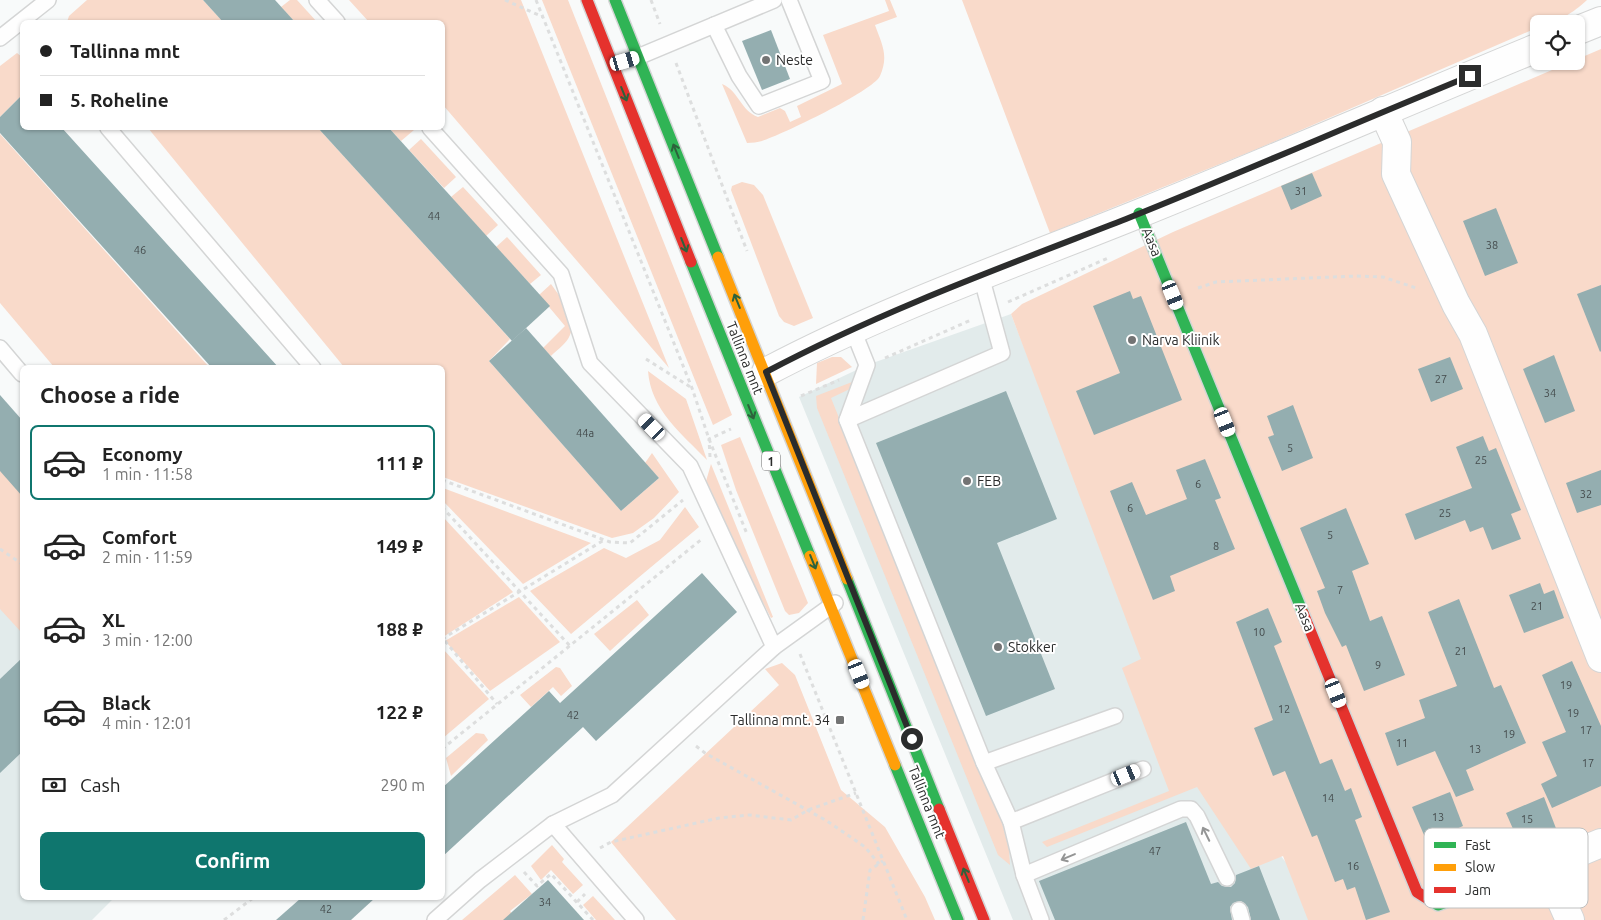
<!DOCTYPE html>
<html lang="en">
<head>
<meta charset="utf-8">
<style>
	:root { --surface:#fff; --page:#f6f6f6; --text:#222; --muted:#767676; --line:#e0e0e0; --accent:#0f766e }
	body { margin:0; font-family:Ubuntu,sans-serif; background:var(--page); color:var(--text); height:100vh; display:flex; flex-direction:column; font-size:19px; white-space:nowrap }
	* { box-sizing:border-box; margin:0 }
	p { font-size:16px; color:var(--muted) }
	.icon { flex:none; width:28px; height:28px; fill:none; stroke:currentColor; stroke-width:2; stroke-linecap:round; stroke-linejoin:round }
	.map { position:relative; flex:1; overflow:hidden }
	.details { position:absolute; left:20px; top:365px; width:425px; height:535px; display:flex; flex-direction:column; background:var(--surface); border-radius:8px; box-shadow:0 1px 4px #0004 }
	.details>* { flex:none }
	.banner { position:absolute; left:20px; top:20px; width:425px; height:110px; border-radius:8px; box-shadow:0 1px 4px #0004; display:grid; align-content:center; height:110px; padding:0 20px; background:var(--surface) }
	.fabs { position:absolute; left:1530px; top:15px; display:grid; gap:10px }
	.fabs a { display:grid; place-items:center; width:55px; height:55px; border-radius:8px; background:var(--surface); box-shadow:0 1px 4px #0004; font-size:25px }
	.end { position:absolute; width:22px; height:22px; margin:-11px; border:6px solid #2b2c2c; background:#fff; box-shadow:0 0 0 2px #fff }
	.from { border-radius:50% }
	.car { position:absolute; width:15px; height:30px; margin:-15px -8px; border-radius:6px; box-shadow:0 0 4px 1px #0007; background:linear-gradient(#fff 24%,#345 0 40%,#fff 0 76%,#345 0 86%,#fff 0) }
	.banner b { display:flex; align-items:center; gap:18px; height:48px; font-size:19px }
	.banner b+b { border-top:1px solid var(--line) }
	.banner i { width:12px; height:12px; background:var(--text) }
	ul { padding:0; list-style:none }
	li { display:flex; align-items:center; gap:15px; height:75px; margin:0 10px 8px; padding:0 10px; border:2px solid transparent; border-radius:8px }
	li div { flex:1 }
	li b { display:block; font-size:19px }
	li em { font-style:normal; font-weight:700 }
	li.on { border-color:var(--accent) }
	li>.icon { width:45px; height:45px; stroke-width:1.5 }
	h2 { padding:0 20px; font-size:22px; line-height:60px }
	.pay { display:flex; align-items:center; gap:12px; height:55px; padding:0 20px; font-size:19px }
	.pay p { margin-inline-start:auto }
	.cta { display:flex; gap:10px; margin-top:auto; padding:10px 20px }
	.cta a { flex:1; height:58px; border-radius:8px; background:var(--accent); color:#fff; font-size:20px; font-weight:700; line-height:58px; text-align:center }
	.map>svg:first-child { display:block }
	.built { fill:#e2ebeb }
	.green { fill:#f9daca }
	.building { fill:#94aeb0 }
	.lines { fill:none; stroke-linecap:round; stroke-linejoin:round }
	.lane-casing { stroke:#d4d5d5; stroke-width:18 }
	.street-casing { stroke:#d4d5d5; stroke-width:30 }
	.fast-casing { stroke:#d4d5d5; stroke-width:14 }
	.slow-casing { stroke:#d4d5d5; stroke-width:14 }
	.jam-casing { stroke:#d4d5d5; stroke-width:14 }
	.path { stroke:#dddede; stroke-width:3; stroke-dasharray:4 4; stroke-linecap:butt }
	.lane { stroke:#fefefe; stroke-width:15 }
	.street { stroke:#fefefe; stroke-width:28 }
	.fast { stroke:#30b455; stroke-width:11 }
	.slow { stroke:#ff9f0a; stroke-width:11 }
	.jam { stroke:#e5322d; stroke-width:11 }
	.oneway { stroke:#2d623c }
	.oneway2 { stroke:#949595 }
	.route { stroke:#2b2c2c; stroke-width:6 }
	.poi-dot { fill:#737474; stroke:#fff; stroke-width:2 }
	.labels { text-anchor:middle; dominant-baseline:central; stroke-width:4; stroke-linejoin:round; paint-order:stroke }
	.number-label { font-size:11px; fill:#454c4d }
	.shield { fill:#fff; stroke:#6b6b6b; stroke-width:1 }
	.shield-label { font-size:12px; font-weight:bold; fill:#2b2c2c }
	.poi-label { font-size:14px; fill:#2b2c2c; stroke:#fff; text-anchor:start }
	.street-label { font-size:14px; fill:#2b2c2c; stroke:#fff }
	.key { fill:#fff; stroke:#bfc0c0; stroke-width:1 }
	.key-label { font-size:14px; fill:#2b2c2c }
</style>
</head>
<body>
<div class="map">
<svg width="1601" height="920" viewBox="0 0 1601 920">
	<rect width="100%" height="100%" fill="#f8fafa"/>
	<g class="built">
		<polygon points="1011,314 1138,640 1236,800 1332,920 1013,920 799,397 867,365"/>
		<polygon points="0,587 22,612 22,898 114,898 92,920 0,920"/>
	</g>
	<g class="green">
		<polygon points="87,0 203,0 223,22 67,22 69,16"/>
		<polygon points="290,0 297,0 317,22 295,22 281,7"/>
		<polygon points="349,0 521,0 669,368 443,105 442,22 369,22"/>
		<polygon points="542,0 568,0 732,415 713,425"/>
		<path d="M 885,0 L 890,0 L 897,17 L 875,25 C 882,45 889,55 880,76 C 873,91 781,135 762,141 C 758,142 752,143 747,143 L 722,84 C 738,90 741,111 758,117 L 780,108 L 785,111 L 790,122 L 801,117 L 797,106 L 842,84 L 823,35 L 889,11 Z"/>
		<path d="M 962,0 L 1587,0 C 1574,12 1557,24 1539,24 L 1539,27 L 1257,149 L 1050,233 Z"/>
		<polygon points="1601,49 1601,920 1308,920 1283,856 1251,869 1197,787 1047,847 1042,842 1169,791 1122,668 1141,659 1011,314 1022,304 1173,232"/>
		<polygon points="17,53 22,57 22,95 0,117 0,66"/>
		<polygon points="148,128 318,128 510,339 489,361 621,511 659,478 645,463 652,453 679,492 654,518 633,533 612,538 443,477 442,368 344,367"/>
		<polygon points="389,128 412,128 414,130 401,141"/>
		<polygon points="0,134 209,367 54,367 0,303"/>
		<polygon points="421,139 456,177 444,188 409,150"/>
		<polygon points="742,182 754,185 763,195 813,318 794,326 784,322 779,316 731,190 732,186"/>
		<polygon points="463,187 498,225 486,236 451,197"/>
		<polygon points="507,237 541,275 530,284 496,247"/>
		<path d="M 551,284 C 561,298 580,321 568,339 C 564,345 556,351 551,356 L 543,348 L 565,326 L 539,295 Z"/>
		<polygon points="832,357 841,357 852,367 816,384 817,363"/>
		<path d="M 648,371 L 686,399 L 707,460 C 681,433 651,410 648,371 Z"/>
		<polygon points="852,382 854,387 831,398 1001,819 1009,850 1010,865 998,855 817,408 816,396"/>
		<polygon points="740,437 808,603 799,613 789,615 785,611 736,490 721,445"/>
		<polygon points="711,464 773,617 771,618 704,488"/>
		<polygon points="0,466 22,491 22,633 0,609"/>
		<polygon points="443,488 591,543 523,584 443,501"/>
		<polygon points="685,507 699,527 571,634 530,591 604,548 626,558 660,540"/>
		<polygon points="443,517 513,592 443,637"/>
		<polygon points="519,597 560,642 490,691 445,641"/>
		<polygon points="637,600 649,615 610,651 594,634"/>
		<polygon points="443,649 489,699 443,738"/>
		<polygon points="782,663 795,675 841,790 885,827 925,897 935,920 676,920 611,842 779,685 765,669"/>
		<polygon points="556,667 560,668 572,686 561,696 553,687 531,707 520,695"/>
		<polygon points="476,733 484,734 488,740 451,776 446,758"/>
		<polygon points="552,845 564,859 562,862 583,885 573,894 551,870 541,880 531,866"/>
		<polygon points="515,875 532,894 510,911 518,920 462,920"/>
		<polygon points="593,896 615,920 596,920 583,905"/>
	</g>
	<g class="building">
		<polygon points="203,0 275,0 295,22 223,22"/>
		<polygon points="771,30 790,79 762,90 742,41"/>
		<polygon points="22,95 22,128 62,128 279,368 212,368 0,133 0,117"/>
		<polygon points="318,128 389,128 550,306 512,341"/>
		<polygon points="1312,173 1322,196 1291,210 1281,186"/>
		<polygon points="1496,208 1518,263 1485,276 1463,221"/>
		<polygon points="1601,285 1601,351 1600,352 1577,294"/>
		<polygon points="1130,291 1133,299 1141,296 1182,400 1094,435 1076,391 1120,373 1093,306"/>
		<polygon points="526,328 659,478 621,511 489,361"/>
		<polygon points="1554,355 1575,411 1545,423 1523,369"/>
		<polygon points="1450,357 1463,389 1431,402 1418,369"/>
		<polygon points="1006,391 1057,519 997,543 1055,689 986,716 876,443"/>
		<polygon points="0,395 22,420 22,496 0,471"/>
		<polygon points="1293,405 1313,458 1282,471 1268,437 1274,435 1267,416"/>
		<polygon points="1483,436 1489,451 1496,448 1521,510 1511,514 1521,539 1492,550 1483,527 1470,532 1465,520 1415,540 1405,514 1472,488 1456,447"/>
		<polygon points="1205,459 1221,498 1215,500 1235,549 1170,576 1175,591 1153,600 1110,491 1132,482 1146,515 1187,499 1176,470"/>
		<polygon points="1601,470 1601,505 1577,513 1566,483"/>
		<polygon points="1346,508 1369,564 1352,571 1370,621 1382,616 1405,675 1364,691 1346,645 1342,647 1325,613 1317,591 1325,588 1300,528"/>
		<polygon points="702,573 737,612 596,741 583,727 442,857 442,788 549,691 560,703"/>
		<polygon points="1540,583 1544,594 1554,590 1564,618 1524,633 1509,595"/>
		<polygon points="1459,599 1494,688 1501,685 1526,743 1466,770 1474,790 1456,797 1435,751 1397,766 1385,733 1425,718 1419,700 1457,686 1428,612"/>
		<polygon points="1268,608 1282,642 1274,646 1320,764 1332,759 1345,791 1351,788 1362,817 1355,820 1390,912 1366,920 1355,887 1347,890 1343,879 1335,882 1317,835 1312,837 1285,771 1273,776 1254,728 1273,720 1236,622"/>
		<polygon points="22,658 22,752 0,773 0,679"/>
		<polygon points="1572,661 1601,726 1601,786 1552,808 1541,784 1557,776 1542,742 1566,732 1542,675"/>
		<polygon points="1450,792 1463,826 1427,842 1412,807"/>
		<polygon points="1544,797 1557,831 1534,840 1531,832 1517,838 1506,813"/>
		<polygon points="1186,822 1211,884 1218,882 1222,886 1231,887 1235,883 1236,875 1259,866 1280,920 1251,920 1248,907 1241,901 1233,903 1230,907 1232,920 1055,920 1039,881"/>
		<polygon points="548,880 584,920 503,920 532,894"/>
		<polygon points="301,898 375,898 351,920 276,920"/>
	</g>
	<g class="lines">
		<g class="lane-casing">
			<g id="lane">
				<polyline points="317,0 337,22"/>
				<polyline points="714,25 739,76 759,106 822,81 789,0"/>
				<polyline points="0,38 48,0"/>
				<polyline points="633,59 774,0"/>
				<polyline points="108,128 313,368"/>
				<polyline points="430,128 561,274 590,363 690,466 774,647"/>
				<polyline points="853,330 867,365 847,420 984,763 1011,822 1024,875 1041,920"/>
				<polyline points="0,348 22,374"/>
				<polyline points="847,420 1002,353 981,276"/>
				<polyline points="984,763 1115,716"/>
				<polyline points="1011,822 1143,769"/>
				<polyline points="553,824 636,920"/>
				<polyline points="1024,875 1181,809 1191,809 1197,816 1227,878"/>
				<polyline points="1239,910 1242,920"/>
				<polyline points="435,920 480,880 553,824 612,795 774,647 835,603"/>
			</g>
		</g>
		<g class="street-casing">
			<g id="street">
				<polyline points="1576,31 1601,21"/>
				<polyline points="1383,111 1397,142 1396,174 1456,304 1473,334 1601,658"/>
				<path d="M 766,372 C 885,309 1014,264 1138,214 C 1272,160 1405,102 1539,47"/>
				<polyline points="1570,920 1546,866 1601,843"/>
			</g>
		</g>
		<g class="fast-casing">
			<g id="fast">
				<polyline points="615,0 718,257"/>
				<polyline points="1139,213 1303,613"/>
				<polyline points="691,262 810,556"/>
				<polyline points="847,579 939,809"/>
				<polyline points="895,765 958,920"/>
				<polyline points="1433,902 1438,905 1546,866"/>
			</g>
		</g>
		<g class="slow-casing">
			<g id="slow">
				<polyline points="718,257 847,579"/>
				<polyline points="810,556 895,765"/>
			</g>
		</g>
		<g class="jam-casing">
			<g id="jam">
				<polyline points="587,0 691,262"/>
				<polyline points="1303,613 1417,892 1433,902"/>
				<polyline points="939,809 984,920"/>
			</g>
		</g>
		<g class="path">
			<polyline points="505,0 543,17"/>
			<polyline points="536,0 692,388 709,439 747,534"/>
			<polyline points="651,0 660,24"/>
			<polyline points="676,63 747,251"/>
			<polyline points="1198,288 1216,282 1356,276 1383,277 1419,289"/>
			<polyline points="1008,302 1108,258"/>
			<polyline points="885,358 971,320"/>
			<polyline points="646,359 692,388"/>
			<polyline points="801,396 839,380"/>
			<polyline points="710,457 709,439 731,429"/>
			<polyline points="442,480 610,542 630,543 683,500"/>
			<polyline points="442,507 570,646"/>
			<polyline points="0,549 22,564"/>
			<polyline points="442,639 604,540"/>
			<polyline points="445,641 497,704"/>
			<polyline points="800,654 907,920"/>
			<polyline points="696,746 705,753 827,821 865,847 879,864"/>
			<polyline points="442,749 702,539"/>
			<polyline points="600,848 611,842 719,818 749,815 791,820 808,810 856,793"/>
			<polyline points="524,872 537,886 551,874 593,920"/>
			<polyline points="577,902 585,894"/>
			<polyline points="224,920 253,898"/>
			<polyline points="863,920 870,870 883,861"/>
		</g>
		<use href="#lane" class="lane"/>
		<use href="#street" class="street"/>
		<use href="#fast" class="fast"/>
		<use href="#slow" class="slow"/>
		<use href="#jam" class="jam"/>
	</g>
	<defs><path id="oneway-shaft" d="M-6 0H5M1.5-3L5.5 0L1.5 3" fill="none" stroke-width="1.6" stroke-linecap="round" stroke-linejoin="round" transform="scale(1.25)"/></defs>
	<g class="oneway">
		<use href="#oneway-shaft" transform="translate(624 94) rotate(68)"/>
		<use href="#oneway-shaft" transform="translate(676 151) rotate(-112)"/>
		<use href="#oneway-shaft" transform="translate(684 245) rotate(68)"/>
		<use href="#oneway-shaft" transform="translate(737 301) rotate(-112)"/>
		<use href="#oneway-shaft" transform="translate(751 412) rotate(68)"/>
		<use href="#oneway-shaft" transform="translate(813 562) rotate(68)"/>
		<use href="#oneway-shaft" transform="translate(966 875) rotate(-112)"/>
	</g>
	<g class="oneway2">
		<use href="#oneway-shaft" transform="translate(1206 834) rotate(-116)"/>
		<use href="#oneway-shaft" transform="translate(1068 857) rotate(157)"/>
	</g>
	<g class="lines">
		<path class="route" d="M 912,739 L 766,372 C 881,311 1005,266 1126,219 C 1241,173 1355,123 1470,76"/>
	</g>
	<g class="poi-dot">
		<circle cx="766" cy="60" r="5"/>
		<circle cx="1132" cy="340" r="5"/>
		<circle cx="967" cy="481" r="5"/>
		<circle cx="998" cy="647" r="5"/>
		<rect x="835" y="715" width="10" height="10" rx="2.5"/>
	</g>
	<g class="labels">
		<g class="number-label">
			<text x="1301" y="191">31</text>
			<text x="434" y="216">44</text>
			<text x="1492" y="245">38</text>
			<text x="140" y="250">46</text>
			<text x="1441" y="379">27</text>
			<text x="1550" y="393">34</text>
			<text x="585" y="433">44a</text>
			<text x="1290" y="448">5</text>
			<text x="1481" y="460">25</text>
			<text x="1198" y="484">6</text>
			<text x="1586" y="494">32</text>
			<text x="1130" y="508">6</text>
			<text x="1445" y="513">25</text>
			<text x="1330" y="535">5</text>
			<text x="1216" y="546">8</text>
			<text x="1340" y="590">7</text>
			<text x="1537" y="606">21</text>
			<text x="1259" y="632">10</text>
			<text x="1461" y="651">21</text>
			<text x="1378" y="665">9</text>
			<text x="1566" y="685">19</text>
			<text x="1284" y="709">12</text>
			<text x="1573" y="713">19</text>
			<text x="573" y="715">42</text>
			<text x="1586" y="730">17</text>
			<text x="1509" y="734">19</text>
			<text x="1402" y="743">11</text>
			<text x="1475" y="749">13</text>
			<text x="1588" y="763">17</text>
			<text x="1328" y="798">14</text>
			<text x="1438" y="817">13</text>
			<text x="1527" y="819">15</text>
			<text x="1155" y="851">47</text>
			<text x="1353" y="866">16</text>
			<text x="545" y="902">34</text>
			<text x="326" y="909">42</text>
		</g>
		<rect class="shield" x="762" y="451.5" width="18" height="19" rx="4"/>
		<g class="shield-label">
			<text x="771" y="461">1</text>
		</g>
		<g class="poi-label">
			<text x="776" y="60">Neste</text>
			<text x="1142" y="340">Narva Kliinik</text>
			<text x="977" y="481">FEB</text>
			<text x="1008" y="647">Stokker</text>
			<text x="830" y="720" text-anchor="end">Tallinna mnt. 34</text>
		</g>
		<g class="street-label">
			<text transform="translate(1152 242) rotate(67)">Aasa</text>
			<text transform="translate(745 358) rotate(68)">Tallinna mnt</text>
			<text transform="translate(1305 617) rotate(68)">Aasa</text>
			<text transform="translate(927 802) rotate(68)">Tallinna mnt</text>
		</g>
	</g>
	<rect x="1424" y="828" width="164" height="80" rx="8" class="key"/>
	<rect x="1434" y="842" width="22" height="6" fill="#30b455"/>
	<rect x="1434" y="864" width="22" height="7" fill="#ff9f0a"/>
	<rect x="1434" y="887" width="22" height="6" fill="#e5322d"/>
	<g class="key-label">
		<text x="1465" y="850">Fast</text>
		<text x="1465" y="872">Slow</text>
		<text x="1465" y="895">Jam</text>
	</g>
</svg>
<div class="fabs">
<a><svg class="icon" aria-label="locate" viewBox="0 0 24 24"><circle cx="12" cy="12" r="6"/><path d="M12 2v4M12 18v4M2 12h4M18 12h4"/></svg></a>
</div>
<i class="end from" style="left:912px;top:739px"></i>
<i class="end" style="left:1470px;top:76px"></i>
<i class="car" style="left:625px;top:61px;rotate:74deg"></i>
<i class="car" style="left:1173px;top:295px;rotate:158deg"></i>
<i class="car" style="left:1225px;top:422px;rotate:158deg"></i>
<i class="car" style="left:652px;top:427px;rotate:316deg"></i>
<i class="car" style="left:859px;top:674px;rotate:158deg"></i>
<i class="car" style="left:1336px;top:693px;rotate:158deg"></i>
<i class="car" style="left:1126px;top:775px;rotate:68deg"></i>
<div class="banner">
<b><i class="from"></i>Tallinna mnt</b>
<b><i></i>5. Roheline</b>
</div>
<section class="details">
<h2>Choose a ride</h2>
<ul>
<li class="on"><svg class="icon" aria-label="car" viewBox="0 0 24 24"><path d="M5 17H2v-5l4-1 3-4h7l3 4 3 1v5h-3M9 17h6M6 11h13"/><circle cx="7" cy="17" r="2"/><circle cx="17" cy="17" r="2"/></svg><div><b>Economy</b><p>1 min · 11:58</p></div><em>111 ₽</em></li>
<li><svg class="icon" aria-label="car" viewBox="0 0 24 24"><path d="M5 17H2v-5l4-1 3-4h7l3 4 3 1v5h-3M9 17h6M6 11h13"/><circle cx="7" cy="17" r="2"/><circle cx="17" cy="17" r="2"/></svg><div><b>Comfort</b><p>2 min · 11:59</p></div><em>149 ₽</em></li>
<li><svg class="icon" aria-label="car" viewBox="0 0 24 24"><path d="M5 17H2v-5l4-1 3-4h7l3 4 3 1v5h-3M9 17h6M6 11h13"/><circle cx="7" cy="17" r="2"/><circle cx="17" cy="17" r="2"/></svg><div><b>XL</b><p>3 min · 12:00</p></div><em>188 ₽</em></li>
<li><svg class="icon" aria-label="car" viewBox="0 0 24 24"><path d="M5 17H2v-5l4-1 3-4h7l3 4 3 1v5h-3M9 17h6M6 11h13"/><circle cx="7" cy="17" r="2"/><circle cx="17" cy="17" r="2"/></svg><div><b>Black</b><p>4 min · 12:01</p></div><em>122 ₽</em></li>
</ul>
<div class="pay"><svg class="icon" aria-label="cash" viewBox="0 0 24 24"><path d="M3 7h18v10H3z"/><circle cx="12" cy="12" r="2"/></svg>Cash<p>290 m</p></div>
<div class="cta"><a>Confirm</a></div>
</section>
</div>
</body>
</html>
